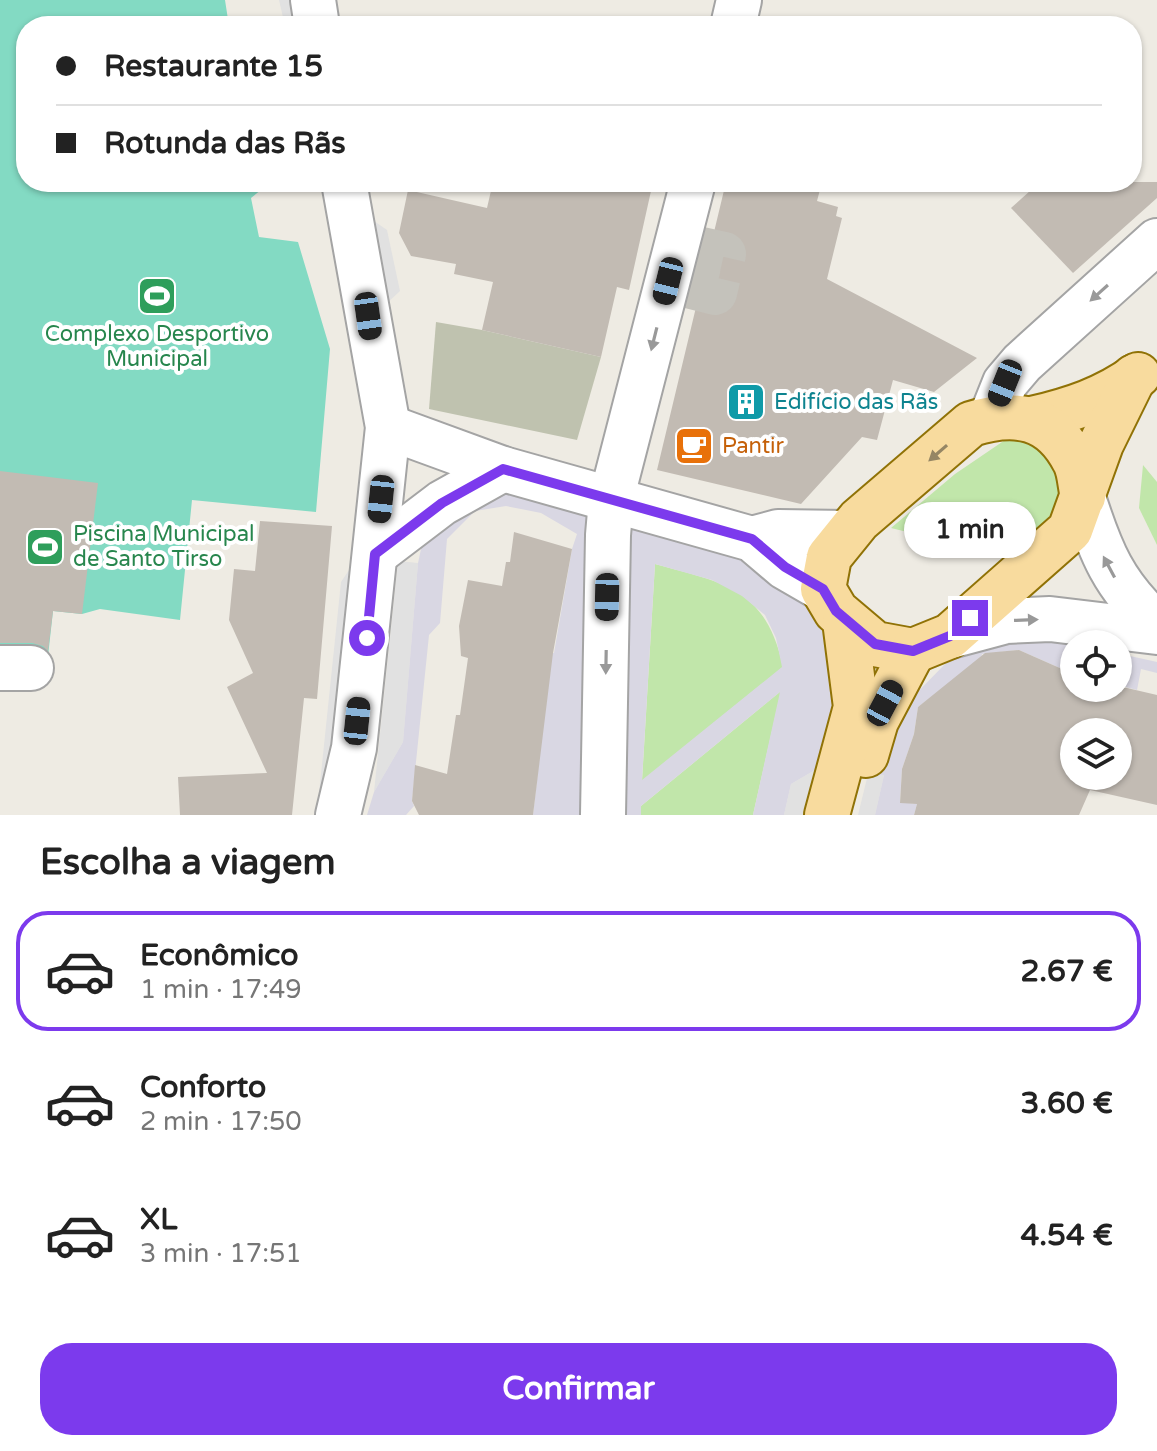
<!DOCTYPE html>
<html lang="pt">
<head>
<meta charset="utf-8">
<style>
	:root { --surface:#fff; --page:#f6f6f6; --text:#222; --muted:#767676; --line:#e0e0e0; --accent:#7c3aed }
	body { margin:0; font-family:"Varela Round",sans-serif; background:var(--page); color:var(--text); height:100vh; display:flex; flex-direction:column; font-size:30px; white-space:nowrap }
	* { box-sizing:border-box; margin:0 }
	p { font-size:26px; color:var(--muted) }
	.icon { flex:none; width:44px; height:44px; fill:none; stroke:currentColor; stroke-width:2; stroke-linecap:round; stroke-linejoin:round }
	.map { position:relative; height:815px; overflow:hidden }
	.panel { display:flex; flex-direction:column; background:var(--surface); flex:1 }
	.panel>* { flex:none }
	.guide { position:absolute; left:16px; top:16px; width:1126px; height:176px; border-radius:32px; box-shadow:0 2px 6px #0004; display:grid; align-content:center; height:176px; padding:0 40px; background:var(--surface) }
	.buttons { position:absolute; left:1060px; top:630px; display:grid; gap:16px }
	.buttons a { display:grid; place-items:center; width:72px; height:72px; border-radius:50%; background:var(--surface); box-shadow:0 2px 6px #0004; font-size:40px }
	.end { position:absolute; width:36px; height:36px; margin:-18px; border:10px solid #7c3aed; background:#fff; box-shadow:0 0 0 4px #fff }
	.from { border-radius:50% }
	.bubble { position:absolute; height:56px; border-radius:28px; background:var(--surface); box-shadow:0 2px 6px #0004; font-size:26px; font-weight:700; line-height:56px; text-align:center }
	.car { position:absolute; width:24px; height:48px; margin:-24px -12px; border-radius:10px; box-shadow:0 0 6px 2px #0007; background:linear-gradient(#222 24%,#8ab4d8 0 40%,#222 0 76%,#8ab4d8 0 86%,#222 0) }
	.guide b { display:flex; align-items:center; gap:28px; height:76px; font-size:30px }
	.guide b+b { border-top:2px solid var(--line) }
	.guide i { width:20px; height:20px; background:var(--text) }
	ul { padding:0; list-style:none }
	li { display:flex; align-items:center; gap:24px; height:120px; margin:0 16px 12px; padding:0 24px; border:4px solid transparent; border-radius:32px }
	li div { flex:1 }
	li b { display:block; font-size:30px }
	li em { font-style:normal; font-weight:700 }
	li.on { border-color:var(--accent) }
	li>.icon { width:72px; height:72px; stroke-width:1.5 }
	h2 { padding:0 40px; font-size:36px; line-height:96px }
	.cta { display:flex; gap:16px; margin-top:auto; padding:16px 40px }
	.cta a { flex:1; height:92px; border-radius:32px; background:var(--accent); color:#fff; font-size:32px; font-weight:700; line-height:92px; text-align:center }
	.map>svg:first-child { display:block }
	.construction { fill:#bfc2af }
	.grass { fill:#c1e6aa }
	.pitch { fill:#83dac3 }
	.parking { fill:#e1e1e1 }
	.plaza { fill:#d9d7e3; fill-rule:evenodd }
	.building { fill:#c2bbb3; fill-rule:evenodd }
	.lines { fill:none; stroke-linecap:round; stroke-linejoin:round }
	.minor-tunnel { stroke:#c4c2bb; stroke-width:44; stroke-dasharray:44 22; stroke-linecap:butt }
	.minor-casing { stroke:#a4a4a4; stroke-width:48 }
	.major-casing { stroke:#907206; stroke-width:48 }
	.minor { stroke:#fff; stroke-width:44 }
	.major { stroke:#f8db9e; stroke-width:44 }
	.oneway { fill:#999 }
	.oneway2 { fill:#958664 }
	.route { stroke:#7c3aed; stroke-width:10 }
	.labels { text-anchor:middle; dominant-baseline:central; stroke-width:8; stroke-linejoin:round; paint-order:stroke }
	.leisure-label { font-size:22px; fill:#27864d; stroke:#fff }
	.culture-label { font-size:22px; fill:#0d838f; stroke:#fff; text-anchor:start }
	.food-label { font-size:22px; fill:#c56008; stroke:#fff; text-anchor:start }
</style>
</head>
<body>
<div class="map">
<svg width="1157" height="815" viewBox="0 0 1157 815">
	<rect width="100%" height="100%" fill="#eeebe3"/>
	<polygon class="construction" points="436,322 482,330 601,357 577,440 429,409"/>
	<g class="grass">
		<path d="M 1005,440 C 1011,441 1018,440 1024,442 C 1051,452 1071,489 1051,514 C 1039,530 1019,543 1004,556 L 891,528 L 955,474 Z"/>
		<polygon points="1143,465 1157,482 1157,545 1139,508"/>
		<path d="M 655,564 C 724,583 766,588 783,667 L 642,781 Z"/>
		<polygon points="781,691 753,815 641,815 641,806"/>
	</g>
	<polygon class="pitch" points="0,0 225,0 229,26 26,26 26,182 271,182 251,198 259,237 298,242 330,349 316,512 192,500 180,620 100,609 82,614 53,611 48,656 0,656"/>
	<g class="parking">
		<polygon points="279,0 294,0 299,26 285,26"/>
		<polygon points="371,219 387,230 400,291 386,304"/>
		<polygon points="363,549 337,795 319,793 341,582"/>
		<polygon points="398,561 418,563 403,742 374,792"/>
		<polygon points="827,763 816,815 784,815 791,784"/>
		<polygon points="868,774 884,775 875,815 858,815"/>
	</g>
	<g class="plaza">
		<path d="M 508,492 L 749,553 L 814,609 L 831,657 L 837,695 L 827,763 L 791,784 L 784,815 L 753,815 L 780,692 L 641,806 L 641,815 L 533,815 L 542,734 L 505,647 L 554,653 L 572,549 L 577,534 L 541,513 L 506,506 L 475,511 L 447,539 L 440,623 L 429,635 L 412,801 L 414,806 L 406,815 L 367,815 L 374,792 L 403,742 L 418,563 L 423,540 L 449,510 ZM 655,564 L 712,580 L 742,596 L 765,615 L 776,638 L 782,667 L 642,780 Z"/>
		<polygon points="1015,633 1125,639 1121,654 1157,662 1157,673 1141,669 1137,690 1118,685 1118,644 1074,644 1074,669 1062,669 1019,650 982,654 980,666 955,679 918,707 914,734 902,769 900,802 917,804 914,815 875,815 884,775 868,774 902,708 947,662"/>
	</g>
	<g class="building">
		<polygon points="493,182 539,190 540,182 653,182 629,290 617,287 601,357 482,330 493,282 454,274 456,264 411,256 399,233 408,190 487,208"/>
		<polygon points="726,182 822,182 817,201 838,207 836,216 842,218 827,279 977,358 934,392 893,380 877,440 862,437 801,504 657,470"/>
		<polygon points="1040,182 1157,182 1157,198 1073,273 1011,208"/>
		<polygon points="0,471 98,483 82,614 53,611 48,651 43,646 32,643 0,643"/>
		<polygon points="260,521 332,526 317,699 304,698 292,815 180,815 178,777 267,773 227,687 253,673 229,620 234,569 255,571"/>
		<polygon points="514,532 572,549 553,653 533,815 419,815 412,801 415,765 447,774 456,715 460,715 468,658 461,656 459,626 468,580 502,586 506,562 510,562"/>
		<path d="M 1019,650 L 1062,669 L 1074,669 L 1074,688 L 1127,688 L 1157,695 L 1157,805 L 1090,790 L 1079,815 L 914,815 L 917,804 L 900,803 L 902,769 L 914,734 L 918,707 L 985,653 ZM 1074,732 L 1118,732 L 1118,776 L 1074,776 Z"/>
	</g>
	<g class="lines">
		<polyline class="minor-tunnel" points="687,286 715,293 724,254 697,248"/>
		<g class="minor-casing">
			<g id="minor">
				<polyline points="313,0 317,26"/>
				<polyline points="733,26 739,0"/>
				<polyline points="991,418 1005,383 1022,363 1157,241"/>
				<polyline points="388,427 503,469 752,539 785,567 823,589"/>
				<path d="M 1083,497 C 1100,551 1114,586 1157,624"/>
				<polyline points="752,539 778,532 847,533"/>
				<polyline points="375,554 442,503 503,469"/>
				<polyline points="950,636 1006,621 1050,619 1157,632"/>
				<polyline points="0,668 31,668"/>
				<polyline points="338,815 354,748 388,427 344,182"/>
				<polyline points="603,815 608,535 611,500 693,182"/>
			</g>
		</g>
		<g class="major-casing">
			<g id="major">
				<path d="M 1032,419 C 1071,410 1105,399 1138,375"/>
				<path d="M 1083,497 C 1080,485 1080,470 1074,460 C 1051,416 1016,410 971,424 L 859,520 L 829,557 L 823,589 L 836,611 L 875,644 L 913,651 L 950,636 L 1070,530 L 1101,444 L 1134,377"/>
				<polyline points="866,755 876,721 913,651"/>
				<polyline points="827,815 856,707 845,621"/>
			</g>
		</g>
		<use href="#minor" class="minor"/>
		<use href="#major" class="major"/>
	</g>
	<defs><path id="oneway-solid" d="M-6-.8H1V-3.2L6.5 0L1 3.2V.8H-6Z" transform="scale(2)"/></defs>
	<g class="oneway">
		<use href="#oneway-solid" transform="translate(1099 293) rotate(138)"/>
		<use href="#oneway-solid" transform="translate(654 339) rotate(104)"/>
		<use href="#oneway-solid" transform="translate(1109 567) rotate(-118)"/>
		<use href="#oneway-solid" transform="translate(1026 620) rotate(-2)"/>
		<use href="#oneway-solid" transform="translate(606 662) rotate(91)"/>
	</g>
	<use class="oneway2" href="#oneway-solid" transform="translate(938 453) rotate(139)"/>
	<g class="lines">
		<polyline class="route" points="367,638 375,554 442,503 503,469 752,539 785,567 823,589 836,611 875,644 913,651 950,636 970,618"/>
	</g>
	<defs>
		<g id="stadium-square" transform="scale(2)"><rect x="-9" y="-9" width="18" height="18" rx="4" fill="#2e9e5b" stroke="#fff"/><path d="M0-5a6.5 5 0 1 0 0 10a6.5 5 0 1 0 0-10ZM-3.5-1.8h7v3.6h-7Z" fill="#fff"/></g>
		<g id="building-square" transform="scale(2)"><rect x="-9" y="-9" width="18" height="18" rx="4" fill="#0f9aa8" stroke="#fff"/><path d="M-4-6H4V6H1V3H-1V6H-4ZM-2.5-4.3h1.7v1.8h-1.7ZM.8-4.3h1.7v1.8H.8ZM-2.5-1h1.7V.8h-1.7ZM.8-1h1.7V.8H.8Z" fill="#fff"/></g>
		<g id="cafe-square" transform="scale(2)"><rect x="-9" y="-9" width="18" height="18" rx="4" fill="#e8710a" stroke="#fff"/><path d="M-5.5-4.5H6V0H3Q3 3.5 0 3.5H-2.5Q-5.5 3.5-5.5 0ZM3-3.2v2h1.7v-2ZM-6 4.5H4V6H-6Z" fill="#fff"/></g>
	</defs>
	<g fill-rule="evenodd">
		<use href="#stadium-square" x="157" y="296"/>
		<use href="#building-square" x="746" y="402"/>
		<use href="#cafe-square" x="694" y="446"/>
		<use href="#stadium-square" x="45" y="547"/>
	</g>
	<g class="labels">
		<g class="leisure-label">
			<text x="157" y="334">Complexo Desportivo<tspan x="157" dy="25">Municipal</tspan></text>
			<text x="73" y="534" text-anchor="start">Piscina Municipal<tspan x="73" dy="25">de Santo Tirso</tspan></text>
		</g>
		<g class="culture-label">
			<text x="774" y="402">Edifício das Rãs</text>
		</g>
		<g class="food-label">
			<text x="722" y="446">Pantir</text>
		</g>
	</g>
</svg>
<div class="buttons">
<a><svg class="icon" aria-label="locate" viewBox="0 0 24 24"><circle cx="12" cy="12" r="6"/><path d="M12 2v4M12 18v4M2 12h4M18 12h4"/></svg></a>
<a><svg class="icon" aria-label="layers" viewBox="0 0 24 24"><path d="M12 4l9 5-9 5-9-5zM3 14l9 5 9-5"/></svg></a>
</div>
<i class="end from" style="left:367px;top:638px"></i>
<i class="end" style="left:970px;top:618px"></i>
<div class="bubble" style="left:904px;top:502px;width:132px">1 min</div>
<i class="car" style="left:668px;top:281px;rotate:194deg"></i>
<i class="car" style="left:368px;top:316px;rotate:172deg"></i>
<i class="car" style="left:1005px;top:383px;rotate:202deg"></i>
<i class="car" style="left:381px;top:499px;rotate:186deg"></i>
<i class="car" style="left:607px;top:597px;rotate:181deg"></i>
<i class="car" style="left:885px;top:703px;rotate:28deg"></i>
<i class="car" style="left:357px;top:721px;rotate:6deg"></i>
<div class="guide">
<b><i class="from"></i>Restaurante 15</b>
<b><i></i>Rotunda das Rãs</b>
</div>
</div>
<section class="panel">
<h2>Escolha a viagem</h2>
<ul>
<li class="on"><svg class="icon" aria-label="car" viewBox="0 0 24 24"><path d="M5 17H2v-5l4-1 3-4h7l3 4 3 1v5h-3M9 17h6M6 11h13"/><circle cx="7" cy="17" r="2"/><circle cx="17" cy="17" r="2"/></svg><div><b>Econômico</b><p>1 min · 17:49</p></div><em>2.67 €</em></li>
<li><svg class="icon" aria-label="car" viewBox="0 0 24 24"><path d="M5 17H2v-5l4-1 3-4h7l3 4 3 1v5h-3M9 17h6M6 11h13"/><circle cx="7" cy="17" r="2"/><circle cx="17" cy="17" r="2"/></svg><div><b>Conforto</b><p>2 min · 17:50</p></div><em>3.60 €</em></li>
<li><svg class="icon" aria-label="car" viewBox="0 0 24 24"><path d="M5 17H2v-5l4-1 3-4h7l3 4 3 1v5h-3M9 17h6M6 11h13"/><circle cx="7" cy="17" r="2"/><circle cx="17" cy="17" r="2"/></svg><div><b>XL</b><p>3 min · 17:51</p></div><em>4.54 €</em></li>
</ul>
<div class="cta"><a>Confirmar</a></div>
</section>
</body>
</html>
